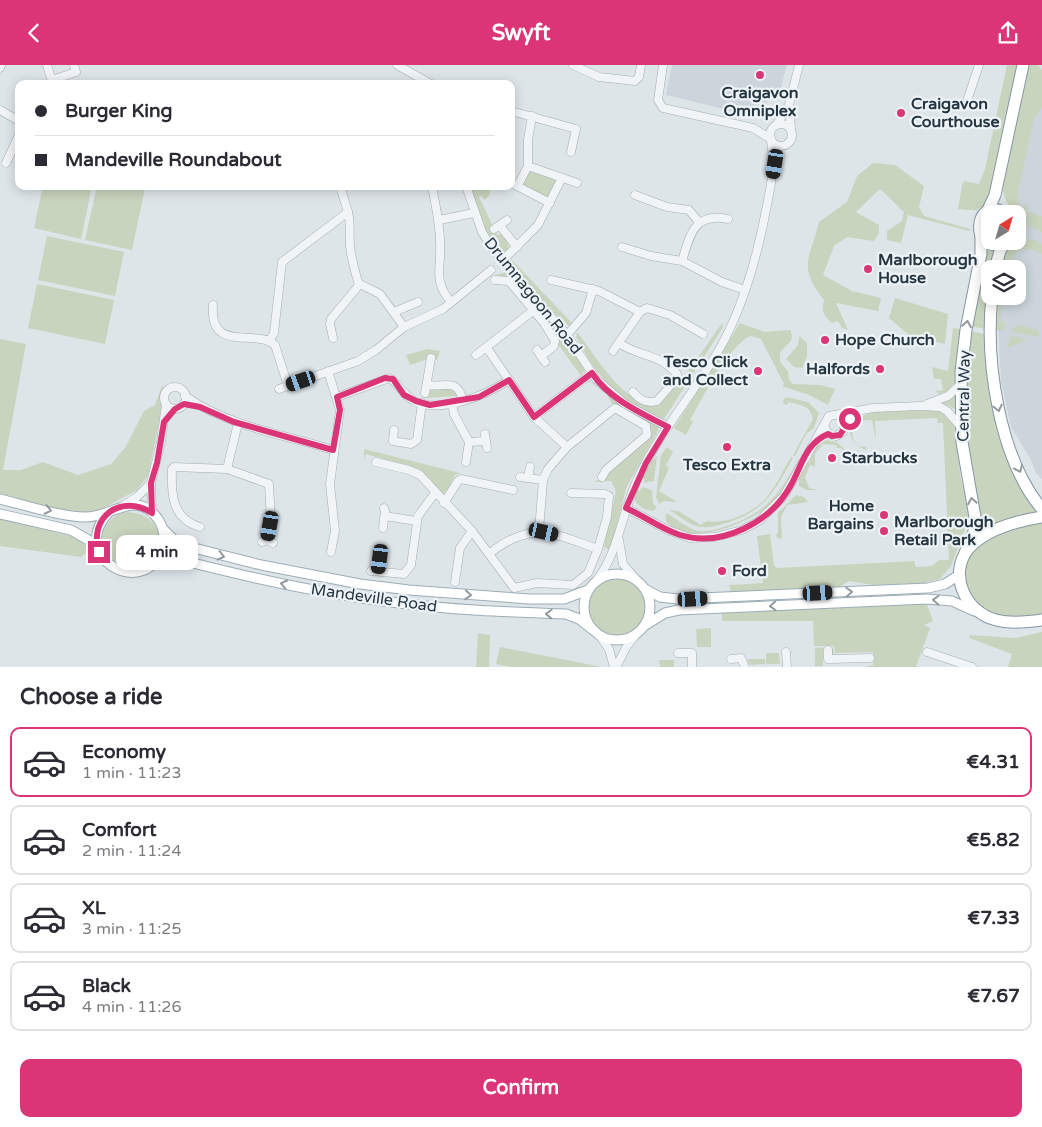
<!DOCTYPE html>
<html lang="en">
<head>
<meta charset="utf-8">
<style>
	:root { --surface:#fff; --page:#f7f7f7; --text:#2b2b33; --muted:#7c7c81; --line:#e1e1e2; --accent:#db3578 }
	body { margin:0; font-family:"Varela Round",sans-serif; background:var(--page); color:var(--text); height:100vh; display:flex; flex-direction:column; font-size:19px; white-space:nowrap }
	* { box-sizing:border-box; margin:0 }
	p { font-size:16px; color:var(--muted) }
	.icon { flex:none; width:28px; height:28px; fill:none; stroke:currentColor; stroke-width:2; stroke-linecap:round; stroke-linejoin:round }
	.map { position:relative; height:602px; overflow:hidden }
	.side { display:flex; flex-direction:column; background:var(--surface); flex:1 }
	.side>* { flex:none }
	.guide { position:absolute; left:15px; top:15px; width:500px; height:110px; border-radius:10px; box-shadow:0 2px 12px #0003; display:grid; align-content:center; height:110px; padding:0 20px; background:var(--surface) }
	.needle { width:32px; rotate:37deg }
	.fabs { position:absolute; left:981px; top:140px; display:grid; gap:10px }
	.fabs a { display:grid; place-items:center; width:45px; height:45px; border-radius:10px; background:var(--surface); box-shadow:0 2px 12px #0003; font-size:25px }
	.end { position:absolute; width:22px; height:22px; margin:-11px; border:6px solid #db3578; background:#fff; box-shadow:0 0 0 2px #fff }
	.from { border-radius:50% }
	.bubble { position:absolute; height:35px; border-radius:10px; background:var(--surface); box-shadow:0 2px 12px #0003; font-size:16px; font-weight:800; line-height:35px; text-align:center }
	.car { position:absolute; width:15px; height:30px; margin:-15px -8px; border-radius:6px; box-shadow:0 0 4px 1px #0007; background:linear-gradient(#222 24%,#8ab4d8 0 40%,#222 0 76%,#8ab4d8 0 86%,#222 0) }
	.guide b { display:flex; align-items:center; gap:18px; height:48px; font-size:19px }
	.guide b+b { border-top:1px solid var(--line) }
	.guide i { width:12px; height:12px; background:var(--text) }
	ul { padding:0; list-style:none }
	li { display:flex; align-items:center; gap:15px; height:70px; margin:0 10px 8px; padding:0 10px; border:2px solid var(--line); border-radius:10px }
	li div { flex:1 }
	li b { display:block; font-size:19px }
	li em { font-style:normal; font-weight:800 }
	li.current { border-color:var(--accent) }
	li>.icon { width:45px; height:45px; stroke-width:1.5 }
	h2 { padding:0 20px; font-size:22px; line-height:60px }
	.primary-button { display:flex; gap:10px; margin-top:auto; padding:10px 20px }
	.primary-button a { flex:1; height:58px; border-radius:10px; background:var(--accent); color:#fff; font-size:20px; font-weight:800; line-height:58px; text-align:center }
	header { display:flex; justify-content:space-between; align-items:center; height:65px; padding:0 20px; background:var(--accent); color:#fff; font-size:22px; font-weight:800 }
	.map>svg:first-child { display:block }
	.built { fill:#cbd5db }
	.green { fill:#c9d4be }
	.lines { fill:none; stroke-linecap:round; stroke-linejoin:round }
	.minor-casing { stroke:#a3adb3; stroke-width:9 }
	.major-casing { stroke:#9cadb6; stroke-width:11 }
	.highway-casing { stroke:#8396a1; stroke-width:13 }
	.minor { stroke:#f1f4f7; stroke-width:8 }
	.major { stroke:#fff; stroke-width:9 }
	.highway { stroke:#fff; stroke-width:11 }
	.oneway { stroke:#929aa0 }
	.route { stroke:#db3578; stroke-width:6 }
	.poi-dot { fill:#db3578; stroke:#edf3f6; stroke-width:2 }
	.labels { text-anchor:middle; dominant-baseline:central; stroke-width:4.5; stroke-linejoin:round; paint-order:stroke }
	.poi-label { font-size:16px; font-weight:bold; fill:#253641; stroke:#edf3f6; text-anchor:start }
	.street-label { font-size:16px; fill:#253641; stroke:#edf3f6 }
</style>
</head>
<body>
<header><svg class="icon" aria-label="back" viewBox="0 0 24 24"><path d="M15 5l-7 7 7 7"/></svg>Swyft<svg class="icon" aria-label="share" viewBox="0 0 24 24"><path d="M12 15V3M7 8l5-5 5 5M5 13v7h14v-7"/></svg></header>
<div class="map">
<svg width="1042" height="602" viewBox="0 0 1042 602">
	<rect width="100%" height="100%" fill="#dee5e9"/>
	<g class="built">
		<polygon points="672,0 787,0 779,29 748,50 666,30"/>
		<polygon points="1042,34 1042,414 1036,408 1031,395 1011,362 1001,316 998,261 1002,231 1018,231 1018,204 1005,204 1007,189 1020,180 1024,157 1013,144 1028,55"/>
	</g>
	<g class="green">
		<path d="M 1007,0 L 1018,0 L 992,125 C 983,145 980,147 958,144 L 962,120 L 964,116 L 979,119 L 985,104 Z"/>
		<path d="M 1028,0 L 1038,0 L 1042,5 L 1042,43 L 1034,52 L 1017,134 L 1021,141 L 1026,142 L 1027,147 L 1042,151 L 1042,167 L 1022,158 L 1018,153 L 1018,149 L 1014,149 C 1005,136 1002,128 1002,113 Z"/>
		<path d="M 873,98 L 895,100 L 924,121 L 919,142 L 924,151 L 970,164 L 969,166 L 908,150 L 901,178 L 887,175 L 887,166 L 902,156 L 904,147 L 880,124 L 856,147 L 879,160 L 879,168 L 874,176 L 847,172 L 834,181 L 823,210 L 852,226 L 881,233 L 878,246 L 836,238 L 848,265 L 842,263 L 838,256 L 832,258 C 823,250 821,246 824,235 C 797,201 810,194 819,157 L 847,137 L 857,111 Z"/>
		<polygon points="528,104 555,112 557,116 548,132 523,120"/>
		<polygon points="43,121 92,121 81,174 34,163"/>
		<polygon points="97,121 145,123 132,185 85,175"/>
		<polygon points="469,121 489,121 490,129 485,135 481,131 479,132 497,170 502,169 508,178 509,184 503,188 499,187 484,165"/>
		<polygon points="47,171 124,187 115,231 38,215"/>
		<path d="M 1024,174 L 1036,175 L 1042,179 L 1042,189 C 1025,179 1012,185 1008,204 L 1002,204 L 1004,195 L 1002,192 L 1011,179 Z"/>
		<polygon points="985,179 996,182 990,204 986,264 969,261"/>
		<path d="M 511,194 L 571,257 L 572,260 L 568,260 C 547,244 532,220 513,201 L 510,196 Z"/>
		<polygon points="509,206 558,263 585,304 581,311 511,214 495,213 496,210"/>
		<polygon points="37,219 114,235 105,279 28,263"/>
		<polygon points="999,231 1003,231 1000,256 1005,257 1004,266 996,265"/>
		<polygon points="895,233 948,249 945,279 909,270 889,253"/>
		<path d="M 722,258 L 723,262 L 664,354 C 642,348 616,329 601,311 C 591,300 584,285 576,272 L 577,267 C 598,294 621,338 659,341 L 693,300 Z"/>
		<path d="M 740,258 L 765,267 L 790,265 C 796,278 786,278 780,288 L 780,297 L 788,306 L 789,315 L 793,319 L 821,320 L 835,324 L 828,340 L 809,330 L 782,321 L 784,319 L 761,274 L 750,271 C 728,282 703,332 690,355 L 693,356 L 686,370 L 674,363 Z"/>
		<polygon points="1019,260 1038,265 1040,272 1012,267 1013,263"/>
		<polygon points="953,263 960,264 956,317 948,326 939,329 935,326 943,325 941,314 934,314 932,302 948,306"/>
		<path d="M 969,266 L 985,269 L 996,355 L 1042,447 L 977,470 C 970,402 963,335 969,266 Z"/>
		<polygon points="799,271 807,278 807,291 802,303 794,302 786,294 798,280"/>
		<polygon points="1010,271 1038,276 1028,274 1008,283"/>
		<polygon points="0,274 26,279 3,405 21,405 43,397 78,410 111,399 125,383 144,346 155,340 162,321 166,325 148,411 137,425 89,451 0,430"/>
		<polygon points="428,284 440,286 437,295 428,294 410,300 406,290"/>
		<polygon points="587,314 659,361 657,368 627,421 610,485 604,482 616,426 611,416 593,417 601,414 649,371 651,364 613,340 607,330 591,317 584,318"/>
		<polygon points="456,323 459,330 457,331 424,333 425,329 429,330 431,324"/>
		<polygon points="957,328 958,346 945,339 927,340"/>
		<path d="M 786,332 L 808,337 L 819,348 L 814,363 L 806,369 L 795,391 L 793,390 L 813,354 C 810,340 801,340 788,337 L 787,340 L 784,339 L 783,335 Z"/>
		<path d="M 922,343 L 945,346 L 955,354 L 961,414 L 970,450 L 951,501 L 940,514 L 922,518 L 873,520 L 849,516 L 839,522 L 731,528 L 729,520 L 763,518 L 757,471 L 770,469 L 774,501 L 778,503 L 914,496 L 916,502 L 932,501 L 939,495 L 949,495 L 943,358 L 938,358 L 937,353 L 875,356 L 876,376 L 872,355 L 855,356 C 851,362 851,375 857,381 L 866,382 L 867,385 C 854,382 845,369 853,357 C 871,342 899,345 922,343 Z"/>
		<polygon points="826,375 836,377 854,392 854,398 847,397 846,401 845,396 848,396 850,394 841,383 837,383 836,380 823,379 815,389 815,402 810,400 805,412 809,423 818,425 807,425 799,421 799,412 806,398 809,398 815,383"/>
		<polygon points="667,382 673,387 666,400 669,403 659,426 677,437 664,436 659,439 656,432 661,390"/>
		<polygon points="364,384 460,408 455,410 449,423 443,429 418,404 366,389 364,395"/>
		<polygon points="657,391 654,416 644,418 645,415 641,413 648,400"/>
		<path d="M 791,392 L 793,393 C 774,427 765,446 726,458 C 716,461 706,464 696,461 C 687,458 678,450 669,445 L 678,446 L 701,460 L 706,456 C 724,460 752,449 766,433 C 776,422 783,405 791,392 Z"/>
		<path d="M 798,394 L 799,394 C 791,409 784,424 773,437 C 754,457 686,485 666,456 L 666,448 C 676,453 689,465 700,466 C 709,467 719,463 727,461 C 766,448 780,429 798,394 Z"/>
		<polygon points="642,422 652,425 653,438 657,443 653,446 644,444 636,438 634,430 636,424 640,426"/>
		<polygon points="796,430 804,432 808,437 787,440 781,452 782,473 779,474 776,471 778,467 778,448"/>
		<path d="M 122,447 C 183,446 159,519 111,494 L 100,475 C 105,460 109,454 122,447 Z"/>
		<polygon points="0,454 75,472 92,484 81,492 0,481"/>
		<path d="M 1042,457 L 1042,549 C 1027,552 1007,555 992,550 C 957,537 955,493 987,474 C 1002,464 1024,461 1042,457 Z"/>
		<circle cx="617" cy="542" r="29"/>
		<polygon points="926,537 933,556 924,560 930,563 916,602 865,602 873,600 873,587 835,588 834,581 814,581 813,556 722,556 722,546"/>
		<polygon points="711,563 711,582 697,582 696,564"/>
		<polygon points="1042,567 1042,602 1008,602 1012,589 969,573 970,570 1016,573"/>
		<polygon points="478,568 490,570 489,602 476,602"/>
		<polygon points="500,582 602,602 510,602 496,599"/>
		<polygon points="833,582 834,595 831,595 831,584 823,584 823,601 815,601 815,583"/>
		<polygon points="766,588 779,588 780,599 766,599"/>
		<polygon points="748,594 765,594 765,599 752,600 748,598"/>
		<polygon points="659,595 674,595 674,602 660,602"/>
	</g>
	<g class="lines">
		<g class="minor-casing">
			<g id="minor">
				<polyline points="47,0 51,13 55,14 76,7 74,0"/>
				<polyline points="397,0 431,19"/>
				<polyline points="573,0 599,12 635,16 639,12 641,0"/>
				<polyline points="663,0 658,35 663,43 753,63 771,74"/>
				<polyline points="0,3 1,0"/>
				<polyline points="968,33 979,0"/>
				<polyline points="0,45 19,56"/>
				<polyline points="511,46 576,64 571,87"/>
				<polyline points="777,59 789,40"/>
				<circle cx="781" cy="70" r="11"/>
				<polyline points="791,64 789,40 799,0"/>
				<polyline points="6,98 19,70"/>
				<polyline points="528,101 577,118"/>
				<polyline points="511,118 550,138"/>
				<polyline points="518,120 528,101 528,75 532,51"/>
				<polyline points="340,121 348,147"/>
				<polyline points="466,121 482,167 492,183 567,270 596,314 625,339 668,362"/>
				<path d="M 433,126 C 436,143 440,160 440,177 C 442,202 432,215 451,237"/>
				<polyline points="635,130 667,142 689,145 699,157"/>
				<polyline points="439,155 474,148"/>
				<polyline points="500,161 517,182"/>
				<polyline points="494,164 507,155"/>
				<polyline points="622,182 651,191 682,196 722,217 745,225"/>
				<polyline points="502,196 538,160 562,113"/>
				<path d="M 682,196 C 690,170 694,147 728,154"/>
				<polyline points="495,215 509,216 544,258 555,276 554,281 541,291"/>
				<polyline points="551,215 599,226 640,247 647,243 670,250 703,269"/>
				<path d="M 213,240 C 209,289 256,263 275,280 L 288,321"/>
				<polyline points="394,247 418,237"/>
				<polyline points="567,270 586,248 593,224"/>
				<polyline points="333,273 330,259 331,254 360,219 380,229 404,262"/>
				<path d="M 270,275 L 274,268 L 282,197 L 348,147 C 351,159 349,168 350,180 C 351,194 355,207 359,220"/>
				<path d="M 619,278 C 639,292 659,288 677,309 L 677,313 L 657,336 C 647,339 640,335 633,327"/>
				<polyline points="487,283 534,352 567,382 548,404 543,415 539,466"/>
				<polyline points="537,285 545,297"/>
				<polyline points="613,286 640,247"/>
				<polyline points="476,290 534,245"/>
				<polyline points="328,306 340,345 330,419 335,466 331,487"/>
				<path d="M 427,320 C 446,323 456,312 463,335"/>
				<circle cx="175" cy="333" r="11"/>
				<polyline points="279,324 358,296 376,285 404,262 443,244 491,205"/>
				<polyline points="425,328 431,293"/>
				<path d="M 185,331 C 229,362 283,369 333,385"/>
				<path d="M 337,332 L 389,313 C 399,318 403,330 414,336 C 442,349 486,330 509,315"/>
				<polyline points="452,338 454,349 469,377 466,397"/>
				<polyline points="927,339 948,331 961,319"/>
				<polyline points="840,351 845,358 843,367 836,371 828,369 824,360 829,351 873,343 920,341 940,342 947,346 961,362"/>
				<polyline points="534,352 592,308"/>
				<polyline points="394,365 393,376 411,379 417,375 422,338"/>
				<polyline points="485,369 487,383"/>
				<polyline points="469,377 486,376"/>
				<polyline points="567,382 615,343 646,361 647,370 606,405 602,412"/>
				<polyline points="376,397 409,405 420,410 472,466 514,523 537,518 573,520 588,508 598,484"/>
				<polyline points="227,404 238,358"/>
				<polyline points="520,412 543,415"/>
				<polyline points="528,413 530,402"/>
				<polyline points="444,438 458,416 461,414 513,425"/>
				<polyline points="124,440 137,432 151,418"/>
				<polyline points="626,443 668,465 690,473 715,472 742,465 759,456 784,431 824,360"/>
				<polyline points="152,448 151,418 161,377 166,339"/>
				<polyline points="385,451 416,456"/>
				<path d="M 200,462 C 172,454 171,429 172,404 L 174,402 L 227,404 L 269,419 L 271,455 L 268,475"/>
				<polyline points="383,463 385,446 384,443"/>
				<polyline points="619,475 623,499 635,513"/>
				<polyline points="262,477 268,475 273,478"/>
				<path d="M 489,489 C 531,455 552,468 598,484 L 607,452 L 609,431 L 605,429 L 571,428"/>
				<polyline points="371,506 404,509 411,500 418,451 435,428"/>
				<polyline points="379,506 380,494"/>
				<path d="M 597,515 C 620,484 622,445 639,411 C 661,365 695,327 720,283 C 743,242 756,196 765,150 C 770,125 776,102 771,76"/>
				<polyline points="455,517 460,483 472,466"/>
				<polyline points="599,570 609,584 614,602"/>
				<polyline points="828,585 828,594 870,593"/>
				<polyline points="786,587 787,602"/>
				<polyline points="927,587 972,602"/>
				<polyline points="678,588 692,588 692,602"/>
				<polyline points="731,594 741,593 745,602"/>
				<polyline points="616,602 627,581 638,567"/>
			</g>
		</g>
		<g class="major-casing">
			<g id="major">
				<path d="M 0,434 C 25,440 61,452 85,452 C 111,453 136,423 158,454 C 164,463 165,474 162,483 C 147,535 67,494 108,448"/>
				<polyline points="0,449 71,465 97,480"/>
				<polyline points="163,464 173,474 186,481 261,500 360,519 409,525 529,534 564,534 588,525"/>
				<path d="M 154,498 L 177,496 L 189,497 C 256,514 323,529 391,537 C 449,545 507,547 566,549 L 579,554 L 593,565"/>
				<circle cx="617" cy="542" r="33"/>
				<polyline points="645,524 660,532 678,534 928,523 945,519 959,510"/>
				<polyline points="644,561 665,548 679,545 927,534 952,536 974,546"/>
			</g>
		</g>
		<g class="highway-casing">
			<g id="highway">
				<polyline points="987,147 995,130 1023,0"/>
				<path d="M 1005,176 C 969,194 973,127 1006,149"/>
				<polyline points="995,204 1000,186 1006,176"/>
				<path d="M 992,231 C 985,296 999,393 1042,444"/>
				<path d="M 1042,452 C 1017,456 986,464 969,483 C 947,509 966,548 996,555 C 1011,559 1028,557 1042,555"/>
				<polyline points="965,488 974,467 975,452 962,377 961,307 966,265 981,189 981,171"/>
			</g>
		</g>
		<use href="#minor" class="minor"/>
		<use href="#major" class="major"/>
		<use href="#highway" class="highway"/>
	</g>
	<defs><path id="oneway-chevron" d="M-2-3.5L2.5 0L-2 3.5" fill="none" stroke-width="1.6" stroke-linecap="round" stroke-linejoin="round" transform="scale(1.25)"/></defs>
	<g class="oneway">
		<use href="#oneway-chevron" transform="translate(967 259) rotate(-81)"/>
		<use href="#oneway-chevron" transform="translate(998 343) rotate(77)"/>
		<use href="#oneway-chevron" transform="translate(1019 404) rotate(66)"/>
		<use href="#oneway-chevron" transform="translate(972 436) rotate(-100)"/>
		<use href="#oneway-chevron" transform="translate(48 445) rotate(12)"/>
		<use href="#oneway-chevron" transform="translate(221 491) rotate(14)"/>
		<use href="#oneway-chevron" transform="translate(284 519) rotate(-168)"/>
		<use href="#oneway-chevron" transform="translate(849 527) rotate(-3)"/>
		<use href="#oneway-chevron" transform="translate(468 530) rotate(5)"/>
		<use href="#oneway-chevron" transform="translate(936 535) rotate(-177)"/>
		<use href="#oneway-chevron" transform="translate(773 541) rotate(177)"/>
		<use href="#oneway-chevron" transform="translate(549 549) rotate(-178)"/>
	</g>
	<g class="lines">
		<path class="route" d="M 99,487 C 88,452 121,428 152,448 L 151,418 L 157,398 L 164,357 L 175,344 L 184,339 L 200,342 L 234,357 L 333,385 L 340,345 L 337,332 L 385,313 L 393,314 L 404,330 L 416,336 L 430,340 L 479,332 L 509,315 L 534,352 L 592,308 C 609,334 641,348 668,362 L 646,398 L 626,443 C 644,451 661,464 680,470 C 722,483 771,457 791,420 C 802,400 806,378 828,369 L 832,371 L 840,370 L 850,354"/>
	</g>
	<g class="poi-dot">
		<circle cx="760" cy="10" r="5"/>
		<circle cx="901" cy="48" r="5"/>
		<circle cx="868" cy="204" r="5"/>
		<circle cx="825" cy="275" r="5"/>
		<circle cx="880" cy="304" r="5"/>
		<circle cx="758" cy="306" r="5"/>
		<circle cx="727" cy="382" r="5"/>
		<circle cx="832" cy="393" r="5"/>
		<circle cx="884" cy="450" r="5"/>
		<circle cx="884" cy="466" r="5"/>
		<circle cx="722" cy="506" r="5"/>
	</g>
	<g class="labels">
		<g class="poi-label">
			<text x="760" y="28" text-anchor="middle">Craigavon<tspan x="760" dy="18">Omniplex</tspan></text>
			<text x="911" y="39">Craigavon<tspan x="911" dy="18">Courthouse</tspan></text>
			<text x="878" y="195">Marlborough<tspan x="878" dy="18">House</tspan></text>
			<text x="835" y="275">Hope Church</text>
			<text x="748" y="297" text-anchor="end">Tesco Click<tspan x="748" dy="18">and Collect</tspan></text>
			<text x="870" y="304" text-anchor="end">Halfords</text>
			<text x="842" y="393">Starbucks</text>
			<text x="727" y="400" text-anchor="middle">Tesco Extra</text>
			<text x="874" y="441" text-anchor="end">Home<tspan x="874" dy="18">Bargains</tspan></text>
			<text x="894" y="457">Marlborough<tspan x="894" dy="18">Retail Park</tspan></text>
			<text x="732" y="506">Ford</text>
		</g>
		<g class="street-label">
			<text transform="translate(533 231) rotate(51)">Drumnagoon Road</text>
			<text transform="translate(964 331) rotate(-89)">Central Way</text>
			<text transform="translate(374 533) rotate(8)">Mandeville Road</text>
		</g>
	</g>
</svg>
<div class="fabs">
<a><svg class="needle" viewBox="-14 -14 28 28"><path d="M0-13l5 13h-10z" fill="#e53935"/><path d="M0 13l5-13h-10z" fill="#7c7c81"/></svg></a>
<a><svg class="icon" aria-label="layers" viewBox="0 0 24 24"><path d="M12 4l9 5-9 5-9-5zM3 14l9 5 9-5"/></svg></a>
</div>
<i class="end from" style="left:850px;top:354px"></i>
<i class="end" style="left:99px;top:487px"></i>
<div class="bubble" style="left:116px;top:470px;width:82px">4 min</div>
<i class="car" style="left:775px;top:99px;rotate:189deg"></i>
<i class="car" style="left:301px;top:316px;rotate:251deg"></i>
<i class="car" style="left:270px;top:461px;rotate:190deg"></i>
<i class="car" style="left:544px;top:467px;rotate:103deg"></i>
<i class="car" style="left:380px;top:494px;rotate:187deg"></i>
<i class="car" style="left:818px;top:528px;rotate:87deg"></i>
<i class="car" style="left:693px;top:534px;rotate:87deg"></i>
<div class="guide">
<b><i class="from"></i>Burger King</b>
<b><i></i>Mandeville Roundabout</b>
</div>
</div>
<section class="side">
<h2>Choose a ride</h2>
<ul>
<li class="current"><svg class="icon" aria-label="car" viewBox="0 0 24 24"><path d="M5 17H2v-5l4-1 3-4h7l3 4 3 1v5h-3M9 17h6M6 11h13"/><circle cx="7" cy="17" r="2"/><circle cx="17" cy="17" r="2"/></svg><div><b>Economy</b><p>1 min · 11:23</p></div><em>€4.31</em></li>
<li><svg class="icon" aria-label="car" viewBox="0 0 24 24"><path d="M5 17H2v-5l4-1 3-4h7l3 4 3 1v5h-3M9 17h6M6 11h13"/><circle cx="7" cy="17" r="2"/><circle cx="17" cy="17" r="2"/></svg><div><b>Comfort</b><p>2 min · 11:24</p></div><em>€5.82</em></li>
<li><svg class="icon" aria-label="car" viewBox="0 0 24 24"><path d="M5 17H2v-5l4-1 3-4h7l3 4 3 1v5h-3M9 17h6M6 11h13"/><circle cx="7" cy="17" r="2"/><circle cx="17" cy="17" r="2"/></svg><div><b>XL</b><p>3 min · 11:25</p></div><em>€7.33</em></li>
<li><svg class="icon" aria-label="car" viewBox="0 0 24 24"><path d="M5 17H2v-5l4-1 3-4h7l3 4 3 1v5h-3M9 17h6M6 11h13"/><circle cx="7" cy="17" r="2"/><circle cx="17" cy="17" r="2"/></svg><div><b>Black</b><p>4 min · 11:26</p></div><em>€7.67</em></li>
</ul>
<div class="primary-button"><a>Confirm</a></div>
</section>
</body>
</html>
